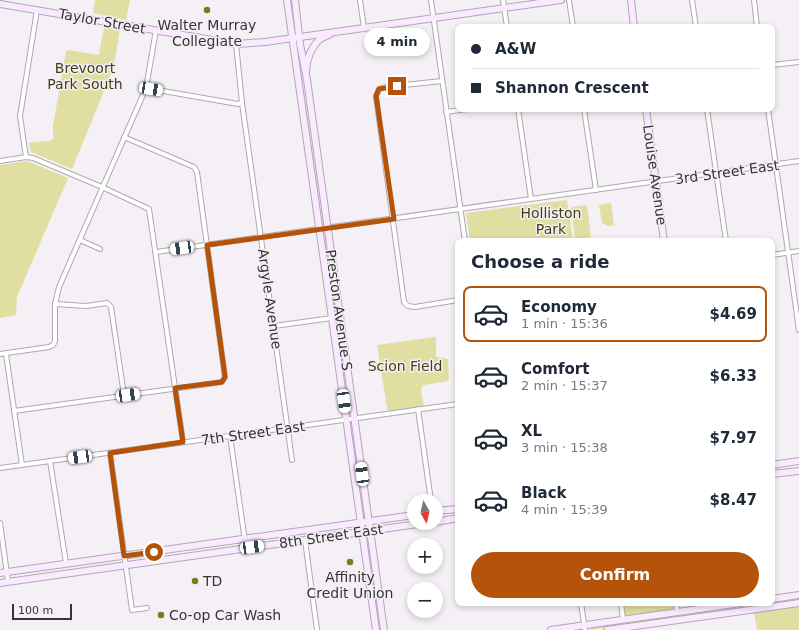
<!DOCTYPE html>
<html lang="en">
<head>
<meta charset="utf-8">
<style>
	:root { --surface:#fff; --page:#f2f2f3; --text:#1f2937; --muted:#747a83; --line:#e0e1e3; --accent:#b45309 }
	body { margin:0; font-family:"DejaVu Sans",sans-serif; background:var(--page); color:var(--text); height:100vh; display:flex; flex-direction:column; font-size:15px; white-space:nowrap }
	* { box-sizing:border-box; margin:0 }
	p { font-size:13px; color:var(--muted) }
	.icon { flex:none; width:22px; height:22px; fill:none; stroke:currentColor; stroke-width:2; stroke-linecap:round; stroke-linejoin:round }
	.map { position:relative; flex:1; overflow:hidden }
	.details { position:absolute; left:455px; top:238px; width:320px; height:368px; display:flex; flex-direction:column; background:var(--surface); border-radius:8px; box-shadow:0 2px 6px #0003 }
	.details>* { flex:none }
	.hud { position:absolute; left:455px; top:24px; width:320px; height:88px; border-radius:8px; box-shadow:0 2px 6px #0003; display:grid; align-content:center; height:88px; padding:0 16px; background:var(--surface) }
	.needle { width:26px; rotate:172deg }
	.buttons { position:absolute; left:407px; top:494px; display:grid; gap:8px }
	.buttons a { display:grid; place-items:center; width:36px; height:36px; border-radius:50%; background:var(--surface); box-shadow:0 2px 6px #0003; font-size:20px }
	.scale { position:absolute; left:12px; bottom:10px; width:60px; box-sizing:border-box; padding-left:4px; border:2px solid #363436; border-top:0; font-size:11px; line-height:14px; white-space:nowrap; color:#363436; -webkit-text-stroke:3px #f4f0f5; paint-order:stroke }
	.end { position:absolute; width:18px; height:18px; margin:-9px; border:5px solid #b45309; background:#fff; box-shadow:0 0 0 2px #fff }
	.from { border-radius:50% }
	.bubble { position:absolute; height:28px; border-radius:14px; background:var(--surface); box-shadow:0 2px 6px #0003; font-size:13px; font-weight:600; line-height:28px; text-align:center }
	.car { position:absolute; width:12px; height:24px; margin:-12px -6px; border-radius:5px; box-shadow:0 0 3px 1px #0007; background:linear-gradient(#fff 24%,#345 0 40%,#fff 0 76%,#345 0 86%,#fff 0) }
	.hud b { display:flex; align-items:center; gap:14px; height:38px; font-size:15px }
	.hud b+b { border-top:1px solid var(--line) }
	.hud i { width:10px; height:10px; background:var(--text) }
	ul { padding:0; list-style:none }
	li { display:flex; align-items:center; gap:12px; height:56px; margin:0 8px 6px; padding:0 8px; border:2px solid transparent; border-radius:8px }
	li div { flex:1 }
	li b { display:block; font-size:15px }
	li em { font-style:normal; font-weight:600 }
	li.active { border-color:var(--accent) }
	li>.icon { width:36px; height:36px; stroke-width:1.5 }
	h2 { padding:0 16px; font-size:18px; line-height:48px }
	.primary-button { display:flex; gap:8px; margin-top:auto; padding:8px 16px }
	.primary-button a { flex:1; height:46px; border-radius:24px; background:var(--accent); color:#fff; font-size:16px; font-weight:600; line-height:46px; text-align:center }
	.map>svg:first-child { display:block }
	.green { fill:#e1dea2 }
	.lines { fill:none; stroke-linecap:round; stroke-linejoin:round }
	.street-casing { stroke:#aeaaaf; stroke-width:6 }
	.secondary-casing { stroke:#aeaaaf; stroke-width:8 }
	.street { stroke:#fff; stroke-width:4 }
	.secondary { stroke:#fbeaff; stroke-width:6 }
	.route { stroke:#b45309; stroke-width:5 }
	.poi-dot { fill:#80791f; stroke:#f4f0f5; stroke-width:1.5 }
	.labels { text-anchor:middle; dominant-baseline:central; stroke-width:3; stroke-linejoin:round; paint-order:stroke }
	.street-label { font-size:14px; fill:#363436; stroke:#f4f0f5 }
	.poi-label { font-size:14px; fill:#363436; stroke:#f4f0f5 }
	.park-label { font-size:14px; fill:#413e15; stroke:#f4f0f5 }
</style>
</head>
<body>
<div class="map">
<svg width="799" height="630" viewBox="0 0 799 630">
	<rect width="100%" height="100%" fill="#f4f0f5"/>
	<g class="green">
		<polygon points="95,0 130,0 126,20 93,13"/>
		<polygon points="104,27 120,29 115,60 109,79 72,169 31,152 29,143 49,141 53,139 53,126 66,51 69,50 99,55"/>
		<polygon points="27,161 68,178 17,297 16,315 0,318 0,165"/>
		<polygon points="567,200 573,241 543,241 542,238 521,241 470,241 466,213"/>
		<polygon points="611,203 614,225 608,226 602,223 599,205"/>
		<polygon points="587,205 591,237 575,239 571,207"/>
		<polygon points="436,337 436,357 448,359 449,381 423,385 421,390 424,408 388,414 377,345"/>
		<polygon points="621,603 676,603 677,611 623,619"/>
		<polygon points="799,605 799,630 757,630 754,612"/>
		<polygon points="712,610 711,613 591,630 590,629 590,627"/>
	</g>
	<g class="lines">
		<g class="street-casing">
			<g id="street">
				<polyline points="360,0 364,28"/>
				<polyline points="431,0 465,241"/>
				<polyline points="503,0 507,27"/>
				<polyline points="569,0 573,27"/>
				<polyline points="692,0 696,27"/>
				<polyline points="754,0 757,27"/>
				<polyline points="236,44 242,103 292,460"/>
				<polyline points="772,65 799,62"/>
				<polyline points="442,81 385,87 379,89 376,96 404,302 408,306 415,307 458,300"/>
				<polyline points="146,88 238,104 242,103"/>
				<polyline points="518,109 531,199"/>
				<polyline points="584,109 596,190"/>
				<polyline points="707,109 726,241"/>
				<polyline points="768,109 799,330"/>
				<polyline points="446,112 467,109"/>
				<polyline points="26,157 20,116 37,10"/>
				<polyline points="0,161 26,157 33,158 102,187 149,209 183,442"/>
				<polyline points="80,240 100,249"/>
				<polyline points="156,252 799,161"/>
				<polyline points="772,255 799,251"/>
				<polyline points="55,304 86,306 107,303 111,307 124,395"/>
				<polyline points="274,326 332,318"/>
				<polyline points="0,354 49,347 53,345 55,341 55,304 59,287 146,88 156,30"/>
				<polyline points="6,354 22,465"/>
				<polyline points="418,409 431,501"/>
				<polyline points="14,411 222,382 225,377 197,172 194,167 124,137"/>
				<polyline points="230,436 246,548"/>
				<polyline points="110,453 132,610 147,608"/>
				<polyline points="50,461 66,563"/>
				<polyline points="0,468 458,404"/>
				<polyline points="0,523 8,581"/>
				<polyline points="305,540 317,630"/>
				<polyline points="581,603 585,630"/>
				<polyline points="621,603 623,619"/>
				<polyline points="676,603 677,611"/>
			</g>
		</g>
		<g class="secondary-casing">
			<g id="secondary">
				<polyline points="287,0 376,630"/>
				<polyline points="295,0 300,44 307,80 384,630"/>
				<polyline points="631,0 634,27"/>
				<polyline points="0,4 236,44 265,42 561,0"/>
				<path d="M 306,72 C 306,61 311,47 320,39 C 322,38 326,36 329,35"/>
				<polyline points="646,109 664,241"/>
				<polyline points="772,465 799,461"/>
				<polyline points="772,474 799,471"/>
				<polyline points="436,511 458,509"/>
				<polyline points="436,522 458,518"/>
				<polyline points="0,573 414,515"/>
				<polyline points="0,583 425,523"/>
				<polyline points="772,599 799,595"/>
				<polyline points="551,630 741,603"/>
				<polyline points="607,630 799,603"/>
			</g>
		</g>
		<use href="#street" class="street"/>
		<use href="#secondary" class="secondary"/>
	</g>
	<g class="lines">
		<polyline class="route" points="154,552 124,556 110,453 183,442 175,388 222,382 225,377 207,245 394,219 376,96 379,89 397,86"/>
	</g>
	<g class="poi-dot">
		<circle cx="207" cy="10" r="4"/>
		<circle cx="350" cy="562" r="4"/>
		<circle cx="195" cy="581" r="4"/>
		<circle cx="161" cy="615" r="4"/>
	</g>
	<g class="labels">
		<g class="street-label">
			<text transform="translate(102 21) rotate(10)">Taylor Street</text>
			<text transform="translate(727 172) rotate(-8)">3rd Street East</text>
			<text transform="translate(655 175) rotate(82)">Louise Avenue</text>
			<text transform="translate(270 299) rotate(82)">Argyle Avenue</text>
			<text transform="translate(339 310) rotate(82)">Preston Avenue S</text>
			<text transform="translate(253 433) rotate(-8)">7th Street East</text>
			<text transform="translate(331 536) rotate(-8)">8th Street East</text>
		</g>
		<g class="poi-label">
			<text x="207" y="25">Walter Murray<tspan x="207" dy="16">Collegiate</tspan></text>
			<text x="350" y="577">Affinity<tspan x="350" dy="16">Credit Union</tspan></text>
			<text x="203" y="581" text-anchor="start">TD</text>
			<text x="169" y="615" text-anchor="start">Co-op Car Wash</text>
		</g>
		<g class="park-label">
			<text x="85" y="68">Brevoort<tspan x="85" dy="16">Park South</tspan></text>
			<text x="551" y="213">Holliston<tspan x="551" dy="16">Park</tspan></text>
			<text x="405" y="366">Scion Field</text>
		</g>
	</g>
</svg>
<div class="buttons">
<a><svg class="needle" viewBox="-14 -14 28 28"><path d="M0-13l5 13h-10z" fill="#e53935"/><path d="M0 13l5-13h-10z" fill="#747a83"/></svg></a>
<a>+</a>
<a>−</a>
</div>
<div class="scale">100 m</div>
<i class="end from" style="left:154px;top:552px"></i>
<i class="end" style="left:397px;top:86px"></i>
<div class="bubble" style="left:364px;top:28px;width:66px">4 min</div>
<i class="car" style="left:151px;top:89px;rotate:99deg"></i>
<i class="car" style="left:182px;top:248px;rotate:262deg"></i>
<i class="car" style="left:128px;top:395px;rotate:82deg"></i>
<i class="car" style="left:344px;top:401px;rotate:172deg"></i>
<i class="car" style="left:80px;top:457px;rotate:262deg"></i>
<i class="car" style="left:362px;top:474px;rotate:352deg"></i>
<i class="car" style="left:252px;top:547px;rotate:82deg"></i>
<div class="hud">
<b><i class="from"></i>A&amp;W</b>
<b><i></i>Shannon Crescent</b>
</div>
<section class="details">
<h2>Choose a ride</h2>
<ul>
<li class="active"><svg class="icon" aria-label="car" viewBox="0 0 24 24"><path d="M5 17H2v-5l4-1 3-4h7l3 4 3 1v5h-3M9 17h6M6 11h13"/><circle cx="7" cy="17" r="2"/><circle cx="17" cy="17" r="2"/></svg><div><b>Economy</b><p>1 min · 15:36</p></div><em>$4.69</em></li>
<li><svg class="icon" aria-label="car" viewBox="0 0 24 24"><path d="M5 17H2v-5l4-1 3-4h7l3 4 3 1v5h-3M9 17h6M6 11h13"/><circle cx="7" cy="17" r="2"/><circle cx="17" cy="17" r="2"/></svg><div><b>Comfort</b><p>2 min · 15:37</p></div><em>$6.33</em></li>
<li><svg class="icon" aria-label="car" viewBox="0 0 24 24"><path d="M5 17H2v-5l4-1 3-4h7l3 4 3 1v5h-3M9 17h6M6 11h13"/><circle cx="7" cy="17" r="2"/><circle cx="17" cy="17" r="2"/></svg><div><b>XL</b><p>3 min · 15:38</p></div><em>$7.97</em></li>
<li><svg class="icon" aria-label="car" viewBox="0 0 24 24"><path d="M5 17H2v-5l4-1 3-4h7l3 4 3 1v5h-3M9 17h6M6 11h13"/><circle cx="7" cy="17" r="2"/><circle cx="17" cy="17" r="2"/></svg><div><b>Black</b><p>4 min · 15:39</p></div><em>$8.47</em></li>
</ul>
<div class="primary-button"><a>Confirm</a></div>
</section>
</div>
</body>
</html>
